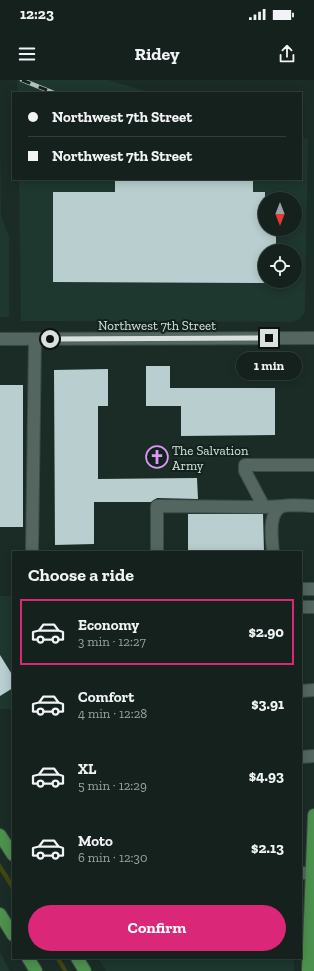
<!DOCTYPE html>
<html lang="en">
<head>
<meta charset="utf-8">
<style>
	:root { --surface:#14211c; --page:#212e29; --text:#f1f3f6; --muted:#9da3a3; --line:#333e3b; --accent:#db2777 }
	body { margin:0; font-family:"Zilla Slab",serif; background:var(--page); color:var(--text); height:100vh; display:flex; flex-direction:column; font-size:15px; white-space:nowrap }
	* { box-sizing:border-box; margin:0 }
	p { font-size:13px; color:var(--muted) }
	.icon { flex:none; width:22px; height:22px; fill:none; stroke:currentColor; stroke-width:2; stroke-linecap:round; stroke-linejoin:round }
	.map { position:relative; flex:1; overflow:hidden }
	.sheet { position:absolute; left:12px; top:471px; width:290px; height:408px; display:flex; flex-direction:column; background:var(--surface); border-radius:0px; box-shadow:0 2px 10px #0003,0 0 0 1px var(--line) }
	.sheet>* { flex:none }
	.hud { position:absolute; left:12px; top:12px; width:290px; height:88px; border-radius:0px; box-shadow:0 2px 10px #0003,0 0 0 1px var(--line); display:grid; align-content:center; height:88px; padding:0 16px; background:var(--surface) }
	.needle { width:26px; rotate:180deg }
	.tools { position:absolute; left:258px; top:112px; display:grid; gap:8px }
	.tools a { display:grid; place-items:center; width:44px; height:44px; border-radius:50%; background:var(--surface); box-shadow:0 2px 10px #0003,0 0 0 1px var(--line); font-size:20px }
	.end { position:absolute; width:18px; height:18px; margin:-9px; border:5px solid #d7e2de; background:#111; box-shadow:0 0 0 2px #111 }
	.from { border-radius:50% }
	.bubble { position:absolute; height:28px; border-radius:14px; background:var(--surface); box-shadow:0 2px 10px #0003,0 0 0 1px var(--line); font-size:13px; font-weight:800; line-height:28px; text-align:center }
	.hud b { display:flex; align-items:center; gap:14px; height:38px; font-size:15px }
	.hud b+b { border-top:1px solid var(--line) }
	.hud i { width:10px; height:10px; background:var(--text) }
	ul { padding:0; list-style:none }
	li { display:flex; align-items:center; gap:12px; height:66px; margin:0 8px 6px; padding:0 8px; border:2px solid transparent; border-radius:0px }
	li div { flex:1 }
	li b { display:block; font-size:15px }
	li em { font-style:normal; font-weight:800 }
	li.active { border-color:var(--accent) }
	li>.icon { width:36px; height:36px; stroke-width:1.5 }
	h2 { padding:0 16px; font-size:18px; line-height:48px }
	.primary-button { display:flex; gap:8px; margin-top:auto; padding:8px 16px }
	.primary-button a { flex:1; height:46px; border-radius:24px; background:var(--accent); color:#fff; font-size:16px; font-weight:800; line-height:46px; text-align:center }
	.status { display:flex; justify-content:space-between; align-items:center; height:28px; padding:0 20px; background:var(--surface); direction:ltr }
	.status svg { height:11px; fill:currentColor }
	header { display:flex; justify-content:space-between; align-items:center; height:52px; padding:0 16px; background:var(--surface); font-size:18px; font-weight:800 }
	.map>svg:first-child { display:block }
	.built { fill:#1e372f; fill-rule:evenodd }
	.green { fill:#424611 }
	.building { fill:#b8cecf }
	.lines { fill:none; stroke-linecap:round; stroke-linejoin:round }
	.minor-casing { stroke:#3c4a45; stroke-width:14 }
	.major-casing { stroke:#3c4a45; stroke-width:14 }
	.minor { stroke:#53665f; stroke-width:12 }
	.major { stroke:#4c914e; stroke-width:12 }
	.rail-casing { stroke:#b6c2bd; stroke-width:4.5 }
	.rail { stroke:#12221d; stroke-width:3; stroke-dasharray:9; stroke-linecap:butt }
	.route { stroke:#d7e2de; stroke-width:5 }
	.labels { text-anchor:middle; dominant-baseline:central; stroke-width:4; stroke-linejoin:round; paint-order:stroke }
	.street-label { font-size:13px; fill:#d7e2de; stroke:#12221d }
	.poi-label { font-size:13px; fill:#d7e2de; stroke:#12221d; text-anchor:start }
</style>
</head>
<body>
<div class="status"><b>12:23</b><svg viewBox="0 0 49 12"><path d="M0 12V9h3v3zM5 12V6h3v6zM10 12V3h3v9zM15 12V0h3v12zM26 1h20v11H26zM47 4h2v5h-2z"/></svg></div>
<header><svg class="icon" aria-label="menu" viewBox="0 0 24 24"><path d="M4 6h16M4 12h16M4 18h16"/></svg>Ridey<svg class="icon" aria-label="share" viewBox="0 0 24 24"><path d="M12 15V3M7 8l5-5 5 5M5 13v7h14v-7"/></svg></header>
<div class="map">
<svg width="314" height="891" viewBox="0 0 314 891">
	<rect width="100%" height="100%" fill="#1b2c26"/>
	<g class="built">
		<polygon points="17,0 108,0 152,13 17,13"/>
		<path d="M 301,57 L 308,59 L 305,230 L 304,234 L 298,240 L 293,242 L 21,241 L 19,99 L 301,99 ZM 265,119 L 295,119 L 295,149 L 265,149 ZM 265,171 L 295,171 L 295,201 L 265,201 Z"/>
		<polygon points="0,58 1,136 9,156 9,237 0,237"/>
		<rect x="0" y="516" width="13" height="113"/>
		<polygon points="0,872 10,891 0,891"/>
		<polygon points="98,878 294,878 294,891 106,891"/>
	</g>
	<g class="green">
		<polygon points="0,783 13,803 13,812 0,791"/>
		<polygon points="55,878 60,878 68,891 63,891"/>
	</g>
	<g class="building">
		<polygon points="115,99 253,99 253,112 265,112 265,149 276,149 276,171 265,171 265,203 53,202 53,112 115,112"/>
		<polygon points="146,286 170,286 170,308 275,308 275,355 181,356 181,326 146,326"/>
		<polygon points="108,289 108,326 98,326 98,399 197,398 198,419 157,418 151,422 94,422 94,464 55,465 54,290"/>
		<rect x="0" y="305" width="23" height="142"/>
		<polygon points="188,434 263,434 264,472 188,472"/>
		<polygon points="0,575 13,596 13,608 0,616"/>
	</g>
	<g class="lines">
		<g class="minor-casing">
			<g id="minor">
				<polyline points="0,259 314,258"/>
				<polyline points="283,426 264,427 245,391 245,385 314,385"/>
				<polyline points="32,472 35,259"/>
				<polyline points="157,472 157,426 264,427"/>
				<path d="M 273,472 C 272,460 267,431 283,426 C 292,424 305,426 314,426"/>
				<polyline points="301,509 314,509"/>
				<polyline points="301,527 314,527"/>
				<polyline points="301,611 314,610"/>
				<polyline points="301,677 314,676"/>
				<polyline points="301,793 311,793"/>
			</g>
		</g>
		<g class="major-casing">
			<g id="major">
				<polyline points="0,755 13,775"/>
				<polyline points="0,834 13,855"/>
				<polyline points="28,878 36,891"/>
				<polyline points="77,878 85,891"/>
				<polyline points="308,891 314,735"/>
			</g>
		</g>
		<use href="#minor" class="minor"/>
		<use href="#major" class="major"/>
		<g class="rail-casing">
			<polyline id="rail" points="22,0 54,13"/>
		</g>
		<use href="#rail" class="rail"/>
	</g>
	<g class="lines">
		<polyline class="route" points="50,259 269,258"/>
	</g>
	<defs>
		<g id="church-ring" transform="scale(1.15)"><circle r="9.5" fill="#12221d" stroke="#db99f5" stroke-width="1.5"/><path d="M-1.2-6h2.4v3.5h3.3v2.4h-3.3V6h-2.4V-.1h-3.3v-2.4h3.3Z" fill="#db99f5"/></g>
	</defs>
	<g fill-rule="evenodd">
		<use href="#church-ring" x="157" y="377"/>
	</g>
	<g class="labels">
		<g class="street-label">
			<text x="157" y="245">Northwest 7th Street</text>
		</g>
		<g class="poi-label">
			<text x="172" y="370">The Salvation<tspan x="172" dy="15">Army</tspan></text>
		</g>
	</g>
</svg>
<div class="tools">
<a><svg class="needle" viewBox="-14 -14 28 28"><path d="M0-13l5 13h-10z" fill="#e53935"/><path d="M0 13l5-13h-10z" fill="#9da3a3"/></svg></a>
<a><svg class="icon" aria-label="locate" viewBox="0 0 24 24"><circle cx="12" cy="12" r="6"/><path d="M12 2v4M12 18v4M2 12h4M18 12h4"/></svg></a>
</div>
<i class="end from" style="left:50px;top:259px"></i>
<i class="end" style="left:269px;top:258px"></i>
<div class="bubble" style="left:236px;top:272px;width:66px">1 min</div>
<div class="hud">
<b><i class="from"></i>Northwest 7th Street</b>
<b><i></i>Northwest 7th Street</b>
</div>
<section class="sheet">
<h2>Choose a ride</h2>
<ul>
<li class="active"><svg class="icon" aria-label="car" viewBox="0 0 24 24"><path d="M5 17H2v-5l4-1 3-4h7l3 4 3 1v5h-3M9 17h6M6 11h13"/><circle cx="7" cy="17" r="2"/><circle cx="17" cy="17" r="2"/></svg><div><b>Economy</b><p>3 min · 12:27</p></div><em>$2.90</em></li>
<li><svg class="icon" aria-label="car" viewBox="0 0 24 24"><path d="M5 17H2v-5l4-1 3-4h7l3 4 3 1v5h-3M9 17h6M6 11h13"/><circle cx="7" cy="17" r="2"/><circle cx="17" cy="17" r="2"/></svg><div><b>Comfort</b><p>4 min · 12:28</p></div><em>$3.91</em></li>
<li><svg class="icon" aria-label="car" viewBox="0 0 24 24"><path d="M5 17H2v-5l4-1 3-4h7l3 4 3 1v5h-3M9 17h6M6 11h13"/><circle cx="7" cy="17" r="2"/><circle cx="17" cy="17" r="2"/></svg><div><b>XL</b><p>5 min · 12:29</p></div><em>$4.93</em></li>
<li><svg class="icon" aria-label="car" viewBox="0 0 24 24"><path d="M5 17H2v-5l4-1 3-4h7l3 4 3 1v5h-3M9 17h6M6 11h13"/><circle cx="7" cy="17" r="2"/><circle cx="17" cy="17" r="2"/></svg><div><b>Moto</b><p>6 min · 12:30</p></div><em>$2.13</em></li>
</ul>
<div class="primary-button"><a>Confirm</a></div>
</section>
</div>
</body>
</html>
